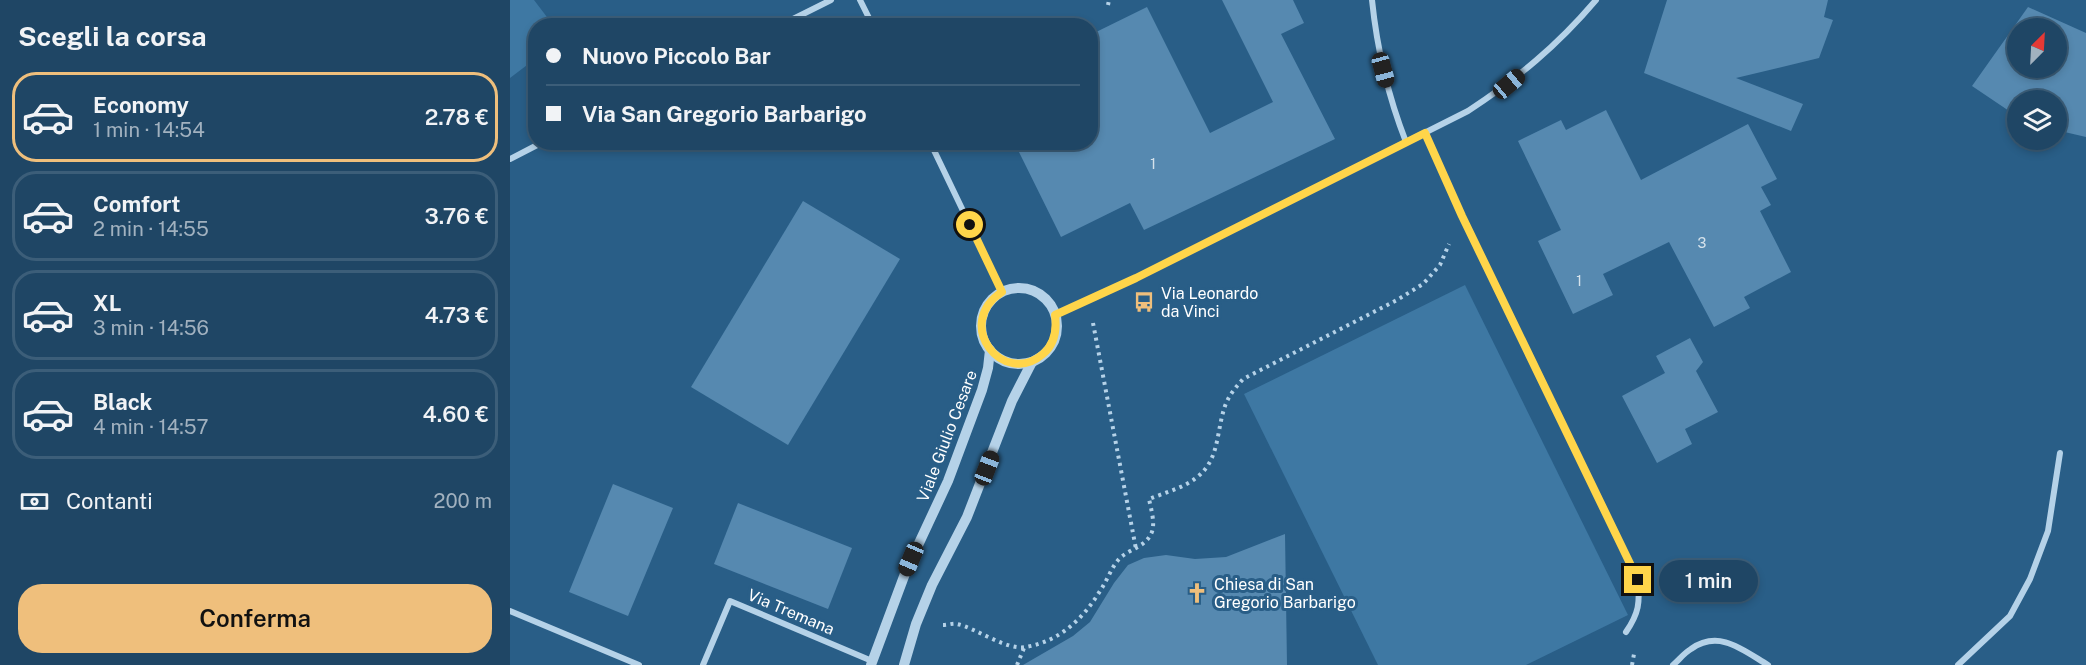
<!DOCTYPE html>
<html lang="it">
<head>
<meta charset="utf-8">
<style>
	:root { --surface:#1f4665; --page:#274d6b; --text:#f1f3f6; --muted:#a1b1bf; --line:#3c5e79; --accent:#efbf7c }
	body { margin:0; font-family:"Public Sans",sans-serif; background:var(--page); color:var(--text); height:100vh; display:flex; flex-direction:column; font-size:22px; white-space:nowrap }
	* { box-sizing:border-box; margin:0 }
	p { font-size:20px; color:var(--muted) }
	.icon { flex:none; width:33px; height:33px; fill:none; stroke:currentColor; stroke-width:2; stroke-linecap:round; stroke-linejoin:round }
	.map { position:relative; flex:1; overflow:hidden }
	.panel { display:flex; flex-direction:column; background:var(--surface); width:510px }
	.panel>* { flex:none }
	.top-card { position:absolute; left:18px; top:18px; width:570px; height:132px; border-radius:24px; box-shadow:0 3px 9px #0003,0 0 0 2px var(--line); display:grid; align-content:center; height:132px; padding:0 18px; background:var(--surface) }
	.needle { width:39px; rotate:24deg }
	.controls { position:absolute; left:1497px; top:18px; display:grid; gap:12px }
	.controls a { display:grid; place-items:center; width:60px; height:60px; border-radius:50%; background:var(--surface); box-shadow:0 3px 9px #0003,0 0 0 2px var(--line); font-size:30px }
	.end { position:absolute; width:27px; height:27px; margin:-14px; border:8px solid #ffd54a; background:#111; box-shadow:0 0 0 3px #111 }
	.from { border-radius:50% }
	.bubble { position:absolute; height:42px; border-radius:21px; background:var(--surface); box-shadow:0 3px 9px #0003,0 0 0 2px var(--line); font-size:20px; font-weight:600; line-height:42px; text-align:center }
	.car { position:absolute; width:18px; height:36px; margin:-18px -9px; border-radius:8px; box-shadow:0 0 4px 2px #0007; background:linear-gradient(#222 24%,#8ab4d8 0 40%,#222 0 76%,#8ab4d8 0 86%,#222 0) }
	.top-card b { display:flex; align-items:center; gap:21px; height:57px; font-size:22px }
	.top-card b+b { border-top:2px solid var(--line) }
	.top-card i { width:15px; height:15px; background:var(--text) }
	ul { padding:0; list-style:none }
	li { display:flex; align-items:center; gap:18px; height:90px; margin:0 12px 9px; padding:0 6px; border:3px solid var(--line); border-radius:24px }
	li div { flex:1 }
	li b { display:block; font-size:22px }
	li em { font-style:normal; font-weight:600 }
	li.selected { border-color:var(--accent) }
	li>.icon { width:54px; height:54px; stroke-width:1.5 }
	h2 { padding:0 18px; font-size:27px; line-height:72px }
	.pay { display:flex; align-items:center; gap:15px; height:66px; padding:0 18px; font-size:22px }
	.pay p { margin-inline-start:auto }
	.action { display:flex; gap:12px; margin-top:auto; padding:12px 18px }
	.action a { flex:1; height:69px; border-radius:24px; background:var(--accent); color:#111; font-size:24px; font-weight:600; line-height:69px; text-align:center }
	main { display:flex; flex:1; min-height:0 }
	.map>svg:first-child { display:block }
	.green { fill:#3e78a3 }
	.building { fill:#5689b0; fill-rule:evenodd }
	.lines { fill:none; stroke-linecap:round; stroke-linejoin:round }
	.path { stroke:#b5d2e8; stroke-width:4; stroke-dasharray:3 4.5; stroke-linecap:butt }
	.minor { stroke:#b5d2e8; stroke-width:6 }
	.tertiary { stroke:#b5d2e8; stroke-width:10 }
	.route { stroke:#ffd54a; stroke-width:8 }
	.labels { text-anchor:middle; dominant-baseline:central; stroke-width:6; stroke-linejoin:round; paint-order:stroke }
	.number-label { font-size:14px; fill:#d5e2eb }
	.poi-label { font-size:16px; fill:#fff; stroke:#295e87; text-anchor:start }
	.street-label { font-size:16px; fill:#fff; stroke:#295e87 }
</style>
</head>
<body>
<main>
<section class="panel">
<h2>Scegli la corsa</h2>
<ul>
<li class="selected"><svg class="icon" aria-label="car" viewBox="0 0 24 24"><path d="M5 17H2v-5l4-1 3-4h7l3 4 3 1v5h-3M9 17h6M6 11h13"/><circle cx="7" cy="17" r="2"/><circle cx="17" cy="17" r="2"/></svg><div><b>Economy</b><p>1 min · 14:54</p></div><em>2.78 €</em></li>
<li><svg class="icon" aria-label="car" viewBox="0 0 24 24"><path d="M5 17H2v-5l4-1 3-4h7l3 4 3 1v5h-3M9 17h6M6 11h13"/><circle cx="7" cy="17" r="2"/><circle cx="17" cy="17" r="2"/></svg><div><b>Comfort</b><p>2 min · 14:55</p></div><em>3.76 €</em></li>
<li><svg class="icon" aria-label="car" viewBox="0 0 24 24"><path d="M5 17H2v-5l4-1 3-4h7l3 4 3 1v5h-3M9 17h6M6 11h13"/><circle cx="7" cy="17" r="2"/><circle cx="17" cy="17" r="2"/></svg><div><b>XL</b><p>3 min · 14:56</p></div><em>4.73 €</em></li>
<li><svg class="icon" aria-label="car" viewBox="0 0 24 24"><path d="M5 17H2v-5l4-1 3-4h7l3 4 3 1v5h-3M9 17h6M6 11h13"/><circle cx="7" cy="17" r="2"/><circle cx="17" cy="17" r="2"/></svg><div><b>Black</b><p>4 min · 14:57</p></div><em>4.60 €</em></li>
</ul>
<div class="pay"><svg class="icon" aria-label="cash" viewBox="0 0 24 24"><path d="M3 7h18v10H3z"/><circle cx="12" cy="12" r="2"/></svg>Contanti<p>200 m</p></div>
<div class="action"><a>Conferma</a></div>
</section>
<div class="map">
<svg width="1576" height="665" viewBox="0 0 1576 665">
	<rect width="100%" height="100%" fill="#295e87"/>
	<g class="green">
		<polygon points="0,0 24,0 43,25 26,26 25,59 0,78"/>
		<polygon points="955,285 1118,615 1016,665 868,665 734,394"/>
	</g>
	<g class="building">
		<polygon points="712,0 783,0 794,23 771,34 825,139 634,230 620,203 551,237 504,142 580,142 580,35 637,7 700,133 763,102"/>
		<polygon points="1157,0 1318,0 1314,17 1323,20 1309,58 1226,78 1293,104 1281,131 1134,73"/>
		<path d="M 1518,7 L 1576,33 L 1576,137 L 1546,130 L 1546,100 L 1508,100 L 1508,117 L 1462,86 ZM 1508,28 L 1546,28 L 1546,68 L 1508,68 Z"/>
		<polygon points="1096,110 1131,180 1238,124 1267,179 1251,187 1261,205 1250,211 1281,272 1234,297 1240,308 1204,327 1159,242 1093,274 1103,295 1063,314 1028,241 1051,230 1008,141 1051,120 1056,130"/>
		<polygon points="293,201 390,259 278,445 181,387"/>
		<polygon points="1180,338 1193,362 1186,371 1208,412 1175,429 1182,444 1147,463 1112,396 1155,373 1146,356"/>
		<polygon points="103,484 163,508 118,616 59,592"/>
		<polygon points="228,503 342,548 318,609 204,564"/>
		<polygon points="775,534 777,665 513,665 563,636 580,622 604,583 618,565 634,558 656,555 685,559 716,557"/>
	</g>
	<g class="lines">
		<g class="path">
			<polyline points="598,5 599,0"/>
			<polyline points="583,323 626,549"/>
			<path d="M 433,625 C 438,625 443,623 447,624 C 466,628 497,651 516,647 C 550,641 573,619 590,591 C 597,581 601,568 609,559 C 619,549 635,547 641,534 C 646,525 641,509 639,499 C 654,493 673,488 686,478 C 710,460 706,432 715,406 C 719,395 726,387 733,379 L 887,300 L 913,284 L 930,265 L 939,244"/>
			<polyline points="507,665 514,648"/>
			<polyline points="1122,665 1124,654"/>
		</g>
		<g class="minor">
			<polyline points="350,0 363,26"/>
			<path d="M 862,0 C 867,49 878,96 896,142"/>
			<polyline points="269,26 321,0"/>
			<path d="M 915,133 L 952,216 L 1128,580 C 1130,603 1129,613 1116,632"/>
			<polyline points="420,142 492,292"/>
			<polyline points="0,159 33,142"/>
			<path d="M 545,315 L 626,278 L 958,111 C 1008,78 1047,46 1086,0"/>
			<polyline points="0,611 129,665"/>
			<polyline points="193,665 220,601 362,661"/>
			<path d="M 1163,665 C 1169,660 1174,653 1181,649 C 1209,629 1233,650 1258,665"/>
			<polyline points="1448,665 1500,616 1520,579 1538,531 1550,453"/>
		</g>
		<g class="tertiary">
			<circle cx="509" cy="326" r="38"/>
			<polyline points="361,665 396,571 438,481 472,390 478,368 480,350"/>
			<polyline points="394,665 406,624 422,585 457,517 502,401 522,362"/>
		</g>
	</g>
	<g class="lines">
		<path class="route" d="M 460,225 L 492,292 C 443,324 493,388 533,354 C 545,344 547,330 545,315 L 626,278 L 915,133 L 952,216 L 1128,580"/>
	</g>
	<defs>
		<g id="bus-bare" transform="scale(1.62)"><path d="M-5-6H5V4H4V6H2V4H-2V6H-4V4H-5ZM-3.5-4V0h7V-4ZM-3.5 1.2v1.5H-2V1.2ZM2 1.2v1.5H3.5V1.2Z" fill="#efbf7c" stroke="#295e87" stroke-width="2.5" paint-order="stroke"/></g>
		<g id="church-bare" transform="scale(1.62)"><path d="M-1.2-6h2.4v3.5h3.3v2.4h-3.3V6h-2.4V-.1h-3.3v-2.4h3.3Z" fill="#efbf7c" stroke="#295e87" stroke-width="2.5" paint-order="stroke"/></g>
	</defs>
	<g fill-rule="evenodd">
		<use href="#bus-bare" x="634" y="302"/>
		<use href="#church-bare" x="687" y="593"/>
	</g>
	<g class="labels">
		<g class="number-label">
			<text x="643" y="164">1</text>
			<text x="1192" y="243">3</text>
			<text x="1069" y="281">1</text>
		</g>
		<g class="poi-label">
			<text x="651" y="293">Via Leonardo<tspan x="651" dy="18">da Vinci</tspan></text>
			<text x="704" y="584">Chiesa di San<tspan x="704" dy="18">Gregorio Barbarigo</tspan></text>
		</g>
		<g class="street-label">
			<text transform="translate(437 436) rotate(-69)">Viale Giulio Cesare</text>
			<text transform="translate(281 612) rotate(23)">Via Tremana</text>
		</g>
	</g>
</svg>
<div class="controls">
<a><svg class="needle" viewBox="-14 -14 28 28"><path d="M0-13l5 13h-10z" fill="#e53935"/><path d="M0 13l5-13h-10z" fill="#a1b1bf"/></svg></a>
<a><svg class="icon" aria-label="layers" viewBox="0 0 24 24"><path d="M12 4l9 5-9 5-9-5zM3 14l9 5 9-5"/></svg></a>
</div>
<i class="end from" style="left:460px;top:225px"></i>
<i class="end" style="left:1128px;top:580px"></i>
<div class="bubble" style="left:1149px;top:560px;width:99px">1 min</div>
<i class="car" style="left:873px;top:70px;rotate:165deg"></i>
<i class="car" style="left:999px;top:84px;rotate:50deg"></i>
<i class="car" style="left:477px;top:468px;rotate:21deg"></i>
<i class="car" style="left:401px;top:559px;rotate:203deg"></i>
<div class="top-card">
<b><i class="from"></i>Nuovo Piccolo Bar</b>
<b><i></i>Via San Gregorio Barbarigo</b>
</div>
</div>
</main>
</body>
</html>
